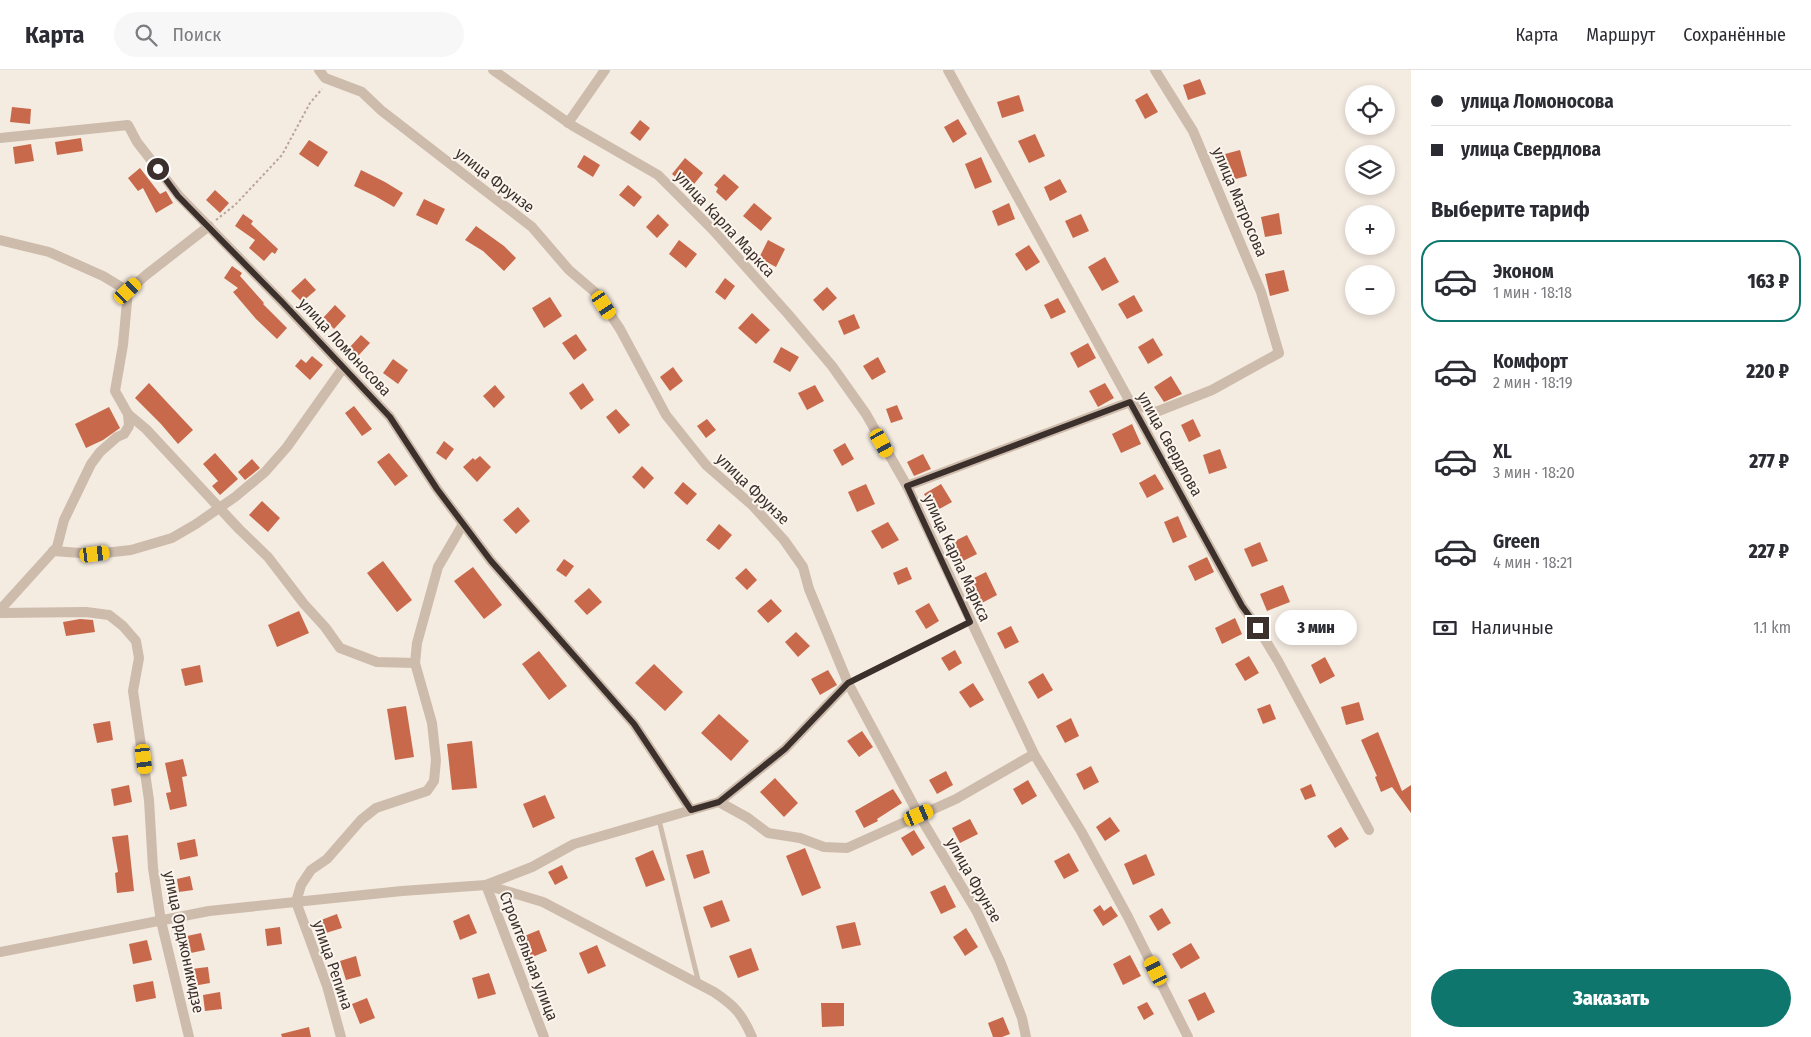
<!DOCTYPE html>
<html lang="ru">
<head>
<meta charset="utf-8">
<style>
	:root { --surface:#fff; --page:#f7f7f7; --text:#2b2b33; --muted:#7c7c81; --line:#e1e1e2; --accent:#0f766e }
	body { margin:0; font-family:"Fira Sans Condensed",sans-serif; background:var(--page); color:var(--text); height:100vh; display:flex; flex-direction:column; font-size:19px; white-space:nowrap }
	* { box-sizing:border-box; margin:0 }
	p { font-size:16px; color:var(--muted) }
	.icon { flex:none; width:28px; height:28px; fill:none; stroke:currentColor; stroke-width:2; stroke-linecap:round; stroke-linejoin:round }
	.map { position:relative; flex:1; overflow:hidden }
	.side { display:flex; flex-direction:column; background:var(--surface); width:400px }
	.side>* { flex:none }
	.banner { display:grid; align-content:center; height:110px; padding:0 20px; background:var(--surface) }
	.buttons { position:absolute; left:1345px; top:15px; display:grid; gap:10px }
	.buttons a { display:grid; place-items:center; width:50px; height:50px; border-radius:50%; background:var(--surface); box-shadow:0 2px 8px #0003; font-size:25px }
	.end { position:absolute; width:22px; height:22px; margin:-11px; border:6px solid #3b302b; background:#fff; box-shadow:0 0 0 2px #fff }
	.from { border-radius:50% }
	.bubble { position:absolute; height:35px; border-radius:18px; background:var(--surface); box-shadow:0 2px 8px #0003; font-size:16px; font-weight:800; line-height:35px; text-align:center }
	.car { position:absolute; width:15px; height:30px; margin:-15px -8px; border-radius:6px; box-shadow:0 0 4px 1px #0007; background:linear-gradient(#f5c518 24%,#345 0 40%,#f5c518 0 76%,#345 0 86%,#f5c518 0) }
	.banner b { display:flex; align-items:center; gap:18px; height:48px; font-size:19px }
	.banner b+b { border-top:1px solid var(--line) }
	.banner i { width:12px; height:12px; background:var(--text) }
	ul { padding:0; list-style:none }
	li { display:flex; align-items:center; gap:15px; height:82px; margin:0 10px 8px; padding:0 10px; border:2px solid transparent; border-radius:20px }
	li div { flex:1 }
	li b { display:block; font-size:19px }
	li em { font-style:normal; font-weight:800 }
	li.selected { border-color:var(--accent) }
	li>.icon { width:45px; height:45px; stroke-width:1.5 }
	h2 { padding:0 20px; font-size:22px; line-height:60px }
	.pay { display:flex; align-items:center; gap:12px; height:55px; padding:0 20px; font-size:19px }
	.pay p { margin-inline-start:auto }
	.primary-button { display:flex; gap:10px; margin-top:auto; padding:10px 20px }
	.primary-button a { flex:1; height:58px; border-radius:30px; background:var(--accent); color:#fff; font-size:20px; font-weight:800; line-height:58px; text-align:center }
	header { display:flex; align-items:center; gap:30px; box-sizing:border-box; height:70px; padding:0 25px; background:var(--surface); border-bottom:1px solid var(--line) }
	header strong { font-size:24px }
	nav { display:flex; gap:28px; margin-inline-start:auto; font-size:18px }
	.search { width:350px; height:45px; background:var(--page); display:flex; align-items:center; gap:12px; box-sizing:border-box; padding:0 18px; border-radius:28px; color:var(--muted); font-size:19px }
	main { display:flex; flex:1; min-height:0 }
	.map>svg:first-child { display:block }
	.building { fill:#c8694b }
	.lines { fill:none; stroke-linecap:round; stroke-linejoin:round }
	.path { stroke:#b9a596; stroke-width:2; stroke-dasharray:2.5 2.5; stroke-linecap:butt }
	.lane { stroke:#cdbbac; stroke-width:5 }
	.street { stroke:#cdbbac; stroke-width:10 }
	.route { stroke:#3b302b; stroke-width:6 }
	.labels { text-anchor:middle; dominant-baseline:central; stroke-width:4; stroke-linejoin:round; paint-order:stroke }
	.street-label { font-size:16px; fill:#3b302b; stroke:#fbf5ee }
</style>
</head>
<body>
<header>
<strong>Карта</strong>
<div class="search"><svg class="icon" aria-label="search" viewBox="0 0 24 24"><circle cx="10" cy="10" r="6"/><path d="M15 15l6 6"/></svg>Поиск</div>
<nav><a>Карта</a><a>Маршрут</a><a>Сохранённые</a></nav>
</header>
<main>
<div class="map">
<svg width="1411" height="967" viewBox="0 0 1411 967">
	<rect width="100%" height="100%" fill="#f4ebe1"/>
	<g class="building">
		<polygon points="1200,9 1206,24 1188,30 1183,15"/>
		<polygon points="1147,23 1158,42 1145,49 1135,30"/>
		<polygon points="1019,25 1024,41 1002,48 997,32"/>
		<polygon points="12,37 31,39 30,54 10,52"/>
		<polygon points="958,49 967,64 953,73 944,57"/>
		<polygon points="640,50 650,58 640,71 630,63"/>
		<polygon points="1035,64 1045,86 1029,93 1018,71"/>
		<polygon points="81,68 83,81 57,85 55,72"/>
		<polygon points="309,70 328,82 318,97 299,84"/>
		<polygon points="31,74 34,91 15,94 13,77"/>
		<polygon points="1240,80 1247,106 1232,110 1225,84"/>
		<polygon points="584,85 600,95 593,107 577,97"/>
		<polygon points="981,87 992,112 975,119 965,94"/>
		<polygon points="685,88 703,103 690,119 672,104"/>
		<polygon points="140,98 160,124 166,121 173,133 156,143 143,118 138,121 128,108"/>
		<polygon points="361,100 385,112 403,123 394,137 375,126 354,116"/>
		<polygon points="724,104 739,117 726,131 716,122 718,118 714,115"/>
		<polygon points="1060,109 1067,122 1050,131 1044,117"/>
		<polygon points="628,115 642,127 634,137 619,125"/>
		<polygon points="215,120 229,133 220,143 206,130"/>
		<polygon points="424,129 445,139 437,155 416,145"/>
		<polygon points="754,133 772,148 761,161 743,146"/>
		<polygon points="1009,133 1015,149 998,156 992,141"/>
		<polygon points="1279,143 1282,164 1265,167 1261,147"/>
		<polygon points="243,144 253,151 251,154 278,179 275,184 272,182 264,191 249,178 255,170 235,156"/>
		<polygon points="658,144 669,155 657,168 646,157"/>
		<polygon points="1081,144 1089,161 1073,168 1065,151"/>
		<polygon points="476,156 504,176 516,188 504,201 483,181 465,170"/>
		<polygon points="679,170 697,184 686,198 669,184"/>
		<polygon points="768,170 785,179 776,197 759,188"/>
		<polygon points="1029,175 1040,192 1026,201 1015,184"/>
		<polygon points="1105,187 1119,212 1102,221 1088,197"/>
		<polygon points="232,196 242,203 240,206 264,233 263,234 287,258 277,269 256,249 233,222 238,218 224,208"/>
		<polygon points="1284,200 1289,221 1270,226 1265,204"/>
		<polygon points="305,208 316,220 302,232 291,221"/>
		<polygon points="725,208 735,216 725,230 715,222"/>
		<polygon points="827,217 837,228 823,241 813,230"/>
		<polygon points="1134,225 1143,241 1127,249 1118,234"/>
		<polygon points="550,227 562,246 544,258 532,238"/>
		<polygon points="1058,228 1066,242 1051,249 1044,235"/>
		<polygon points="335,235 346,246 334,259 323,248"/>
		<polygon points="752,243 770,260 756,274 738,258"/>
		<polygon points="854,244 860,258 844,265 838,251"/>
		<polygon points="576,264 587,280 574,290 562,273"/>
		<polygon points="361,265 370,273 358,286 349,278"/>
		<polygon points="1153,268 1163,285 1148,294 1138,277"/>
		<polygon points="1088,273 1096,288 1078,298 1070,283"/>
		<polygon points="781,277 799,287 790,302 773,292"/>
		<polygon points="312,286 323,295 310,310 295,296 301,289 306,293"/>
		<polygon points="878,287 886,302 872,310 863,296"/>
		<polygon points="393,289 408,300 398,314 383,303"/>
		<polygon points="673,297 683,311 670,321 660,307"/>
		<polygon points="1171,306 1182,324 1164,332 1154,317"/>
		<polygon points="149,313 193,360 178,374 161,354 135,328"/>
		<polygon points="583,313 594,330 581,340 569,323"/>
		<polygon points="1105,313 1114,328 1098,337 1089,321"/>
		<polygon points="495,315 505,327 494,338 483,326"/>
		<polygon points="815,315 824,331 807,340 798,323"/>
		<polygon points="897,335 903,349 891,353 886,339"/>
		<polygon points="354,336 372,359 362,366 345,343"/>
		<polygon points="109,337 120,358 103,370 86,378 75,354"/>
		<polygon points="616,339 630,355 619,364 606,347"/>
		<polygon points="707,349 716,360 706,368 697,356"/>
		<polygon points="1193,349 1201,366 1189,372 1181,355"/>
		<polygon points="1132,354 1141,374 1121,383 1112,364"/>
		<polygon points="444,371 454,379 446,390 436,383"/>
		<polygon points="845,373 854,389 842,396 833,380"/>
		<polygon points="1220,379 1227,398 1209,404 1203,385"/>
		<polygon points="215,383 238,409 220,425 212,416 218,411 203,394"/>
		<polygon points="389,383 408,406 395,416 377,392"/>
		<polygon points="923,384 931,399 914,406 907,392"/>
		<polygon points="480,386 491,397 477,412 463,397 473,388 475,390"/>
		<polygon points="252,389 260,398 245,410 238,402"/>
		<polygon points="642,396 654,408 644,419 632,407"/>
		<polygon points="1155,404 1164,419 1147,428 1139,413"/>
		<polygon points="683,412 697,424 687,435 674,423"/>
		<polygon points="866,414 875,434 857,442 848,422"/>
		<polygon points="941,414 952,432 934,442 924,424"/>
		<polygon points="262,431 280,448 268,462 249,445"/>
		<polygon points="518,437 530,451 516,464 503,450"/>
		<polygon points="1178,446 1187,467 1173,473 1164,452"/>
		<polygon points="888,452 899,470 882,479 871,461"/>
		<polygon points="719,454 732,465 719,480 706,470"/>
		<polygon points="967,465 977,484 961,492 951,473"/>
		<polygon points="1260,472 1268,491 1252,497 1244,479"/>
		<polygon points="1207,487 1214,502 1195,511 1188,496"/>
		<polygon points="564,489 574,496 566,507 556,500"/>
		<polygon points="383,491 412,530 397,542 367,503"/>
		<polygon points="473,497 502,535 484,549 454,511"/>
		<polygon points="907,497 912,509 898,515 893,503"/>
		<polygon points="746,498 757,510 747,520 735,508"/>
		<polygon points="986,502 997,525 980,534 968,511"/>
		<polygon points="1283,515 1290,532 1267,541 1260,524"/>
		<polygon points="589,518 602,532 587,545 574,531"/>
		<polygon points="771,529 782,541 768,553 757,541"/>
		<polygon points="929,533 939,551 926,559 915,541"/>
		<polygon points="299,541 309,563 277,577 268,555"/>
		<polygon points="1235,548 1242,564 1222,574 1215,558"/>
		<polygon points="80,549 93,550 95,562 66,566 63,552"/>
		<polygon points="1011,556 1019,572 1005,579 997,563"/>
		<polygon points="796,562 810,576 798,587 785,572"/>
		<polygon points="955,580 962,593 949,601 941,588"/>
		<polygon points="539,581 567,616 549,630 522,594"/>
		<polygon points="1249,586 1259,603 1245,611 1235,594"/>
		<polygon points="1325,587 1335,606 1320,614 1311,595"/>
		<polygon points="654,594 683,622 665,641 635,613"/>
		<polygon points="200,595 203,612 185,616 181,599"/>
		<polygon points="828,600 837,615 820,625 811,609"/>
		<polygon points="1043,603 1053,620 1038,629 1028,612"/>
		<polygon points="973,613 984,630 970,638 959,622"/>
		<polygon points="1359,632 1364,650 1346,655 1341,637"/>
		<polygon points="1270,634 1276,649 1263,654 1257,639"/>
		<polygon points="406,636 414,687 395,690 387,639"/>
		<polygon points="719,644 749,671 731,691 701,663"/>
		<polygon points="1071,648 1079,666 1065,673 1056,656"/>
		<polygon points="110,651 113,670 97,673 93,654"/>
		<polygon points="862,661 873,677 859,687 847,671"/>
		<polygon points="1378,662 1402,721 1411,715 1411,743 1392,717 1381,722 1375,707 1377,706 1361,670"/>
		<polygon points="472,671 477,718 452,720 447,674"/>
		<polygon points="183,689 187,706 182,707 187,736 170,740 166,723 171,722 165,693"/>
		<polygon points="1091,696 1099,712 1084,720 1076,704"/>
		<polygon points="946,701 953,715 937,724 929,710"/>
		<polygon points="775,708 798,733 784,747 760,722"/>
		<polygon points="1028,710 1037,726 1022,735 1013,719"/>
		<polygon points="1311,714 1316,726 1305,730 1300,719"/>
		<polygon points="129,715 132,732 114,736 111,719"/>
		<polygon points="893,719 902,733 877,749 878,751 864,758 855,741"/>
		<polygon points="545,725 555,748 533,758 523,734"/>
		<polygon points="1110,747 1120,761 1105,771 1096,757"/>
		<polygon points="970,749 978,764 960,773 952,758"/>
		<polygon points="1341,757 1349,769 1335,778 1327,766"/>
		<polygon points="914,760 925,778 912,786 901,768"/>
		<polygon points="128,765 134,821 117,823 115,803 118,802 112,767"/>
		<polygon points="195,769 198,786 180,790 177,773"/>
		<polygon points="805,778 821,818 802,826 786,786"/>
		<polygon points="653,780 665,810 646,817 635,788"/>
		<polygon points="703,780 710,803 694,809 686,785"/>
		<polygon points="1069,783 1079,801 1064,809 1054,791"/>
		<polygon points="1146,784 1155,805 1133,815 1124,794"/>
		<polygon points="562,795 568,808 555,815 548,802"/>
		<polygon points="190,806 193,820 179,822 177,809"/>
		<polygon points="945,815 956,837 941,844 930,822"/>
		<polygon points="722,830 730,851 711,858 703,837"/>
		<polygon points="1100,835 1104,841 1111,836 1118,846 1103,856 1093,840"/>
		<polygon points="1162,838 1171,853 1158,861 1149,846"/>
		<polygon points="337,844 342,858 326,863 321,850"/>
		<polygon points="469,844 477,863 460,870 453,851"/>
		<polygon points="855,852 861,875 842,879 836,856"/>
		<polygon points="280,857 282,874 267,876 265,859"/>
		<polygon points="966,858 978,877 965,886 953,867"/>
		<polygon points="539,860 547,881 530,888 522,867"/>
		<polygon points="201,863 205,880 191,883 187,866"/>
		<polygon points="147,870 152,890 133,894 129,874"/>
		<polygon points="1191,873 1200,888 1181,899 1172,884"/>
		<polygon points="597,875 606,896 588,904 579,883"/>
		<polygon points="751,878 759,900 738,908 729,886"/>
		<polygon points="1130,885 1141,906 1123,915 1113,894"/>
		<polygon points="356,886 361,906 346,910 340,891"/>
		<polygon points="208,897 210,913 193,916 191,899"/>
		<polygon points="489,903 496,924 478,929 472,908"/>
		<polygon points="153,911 156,928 136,932 133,915"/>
		<polygon points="220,922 222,939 205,941 203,925"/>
		<polygon points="1205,922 1215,942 1198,951 1188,930"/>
		<polygon points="367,928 375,948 360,954 352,934"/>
		<polygon points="1147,932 1154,944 1144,950 1137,937"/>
		<polygon points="821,933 844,933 844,956 822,957"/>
		<polygon points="1003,947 1010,964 1002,967 993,967 988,953"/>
		<polygon points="309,957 311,967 282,967 281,964"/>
	</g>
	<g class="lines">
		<polyline class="path" points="216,150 235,135 282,85 310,33 322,19"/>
		<g class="lane">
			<polyline points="848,613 970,551"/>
			<polyline points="659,750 699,914"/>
		</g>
		<g class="street">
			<polyline points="319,0 325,8 362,22 382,41 532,157 569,200 596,223 620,259 666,345 706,395 752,435 784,470 803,497 809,519 848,613 919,745 977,842 1000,891 1022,948 1026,967"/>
			<polyline points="493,0 573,56 658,105 713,160 788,244 832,296 866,344 907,416 1034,684 1081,761 1128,847 1188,967"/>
			<polyline points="948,0 1242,536 1258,558 1278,591 1369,760"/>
			<polyline points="568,53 605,0"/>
			<polyline points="0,68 128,55 137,72 179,126 282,232 390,347 437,419 491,491 634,654 691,740"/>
			<polyline points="0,170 49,182 103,206 128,221 146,205 209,156"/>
			<polyline points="128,344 146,359 239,459 268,487 304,534 325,557 340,578 377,592 415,593"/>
			<polyline points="907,416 1130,332 1156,342 1212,320 1279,283 1261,222 1193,61 1155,0"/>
			<polyline points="53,481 95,484 131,480 172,468 196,454 235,427 265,402 287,377 343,298"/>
			<polyline points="0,540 57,477 64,450 91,394 100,382 117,367 124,364 129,356 128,344 115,321 123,275 128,221"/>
			<polyline points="0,543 86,542 109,545 123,556 136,571 139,588 133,621 149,730 153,798 161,851 189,967"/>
			<polyline points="719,732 785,679 848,613"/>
			<path d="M 0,882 L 209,841 L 402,821 L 486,815 L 543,832 L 714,922 C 735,936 742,944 752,967"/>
			<polyline points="341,967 327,916 296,832 301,815 311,800 327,789 361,750 376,738 427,721 434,711 436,690 432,653 415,593 417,573 438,497 463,454"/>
			<polyline points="544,967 486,815 532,797 574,774 719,732 748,748 768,763 800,768 824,777 847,778 956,729 1034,684"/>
		</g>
	</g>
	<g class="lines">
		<polyline class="route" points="158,99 178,126 282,232 390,347 437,419 491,491 634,654 691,740 719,732 785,679 848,613 970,552 907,416 1130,332 1242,536 1258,558"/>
	</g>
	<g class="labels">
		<g class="street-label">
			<text transform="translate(495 110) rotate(38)">улица Фрунзе</text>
			<text transform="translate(1240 132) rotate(67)">улица Матросова</text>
			<text transform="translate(725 154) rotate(47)">улица Карла Маркса</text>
			<text transform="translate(345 277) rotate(47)">улица Ломоносова</text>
			<text transform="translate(1170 374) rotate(61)">улица Свердлова</text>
			<text transform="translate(753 419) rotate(44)">улица Фрунзе</text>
			<text transform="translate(957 488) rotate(65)">улица Карла Маркса</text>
			<text transform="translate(974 810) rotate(60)">улица Фрунзе</text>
			<text transform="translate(184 872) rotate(78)">улица Орджоникидзе</text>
			<text transform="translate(529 886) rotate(69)">Строительная улица</text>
			<text transform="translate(333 895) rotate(71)">улица Репина</text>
		</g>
	</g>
</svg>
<div class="buttons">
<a><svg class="icon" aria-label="locate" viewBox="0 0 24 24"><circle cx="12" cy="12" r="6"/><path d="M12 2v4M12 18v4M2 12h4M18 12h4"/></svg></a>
<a><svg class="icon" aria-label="layers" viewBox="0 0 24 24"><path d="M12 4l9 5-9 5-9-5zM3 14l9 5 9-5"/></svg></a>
<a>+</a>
<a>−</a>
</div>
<i class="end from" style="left:158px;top:99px"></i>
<i class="end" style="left:1258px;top:558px"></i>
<div class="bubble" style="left:1275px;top:540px;width:82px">3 мин</div>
<i class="car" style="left:128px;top:221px;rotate:47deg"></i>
<i class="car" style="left:604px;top:235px;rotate:147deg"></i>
<i class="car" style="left:882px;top:373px;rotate:151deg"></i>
<i class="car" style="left:95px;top:484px;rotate:83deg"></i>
<i class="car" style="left:144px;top:689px;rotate:173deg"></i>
<i class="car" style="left:919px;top:745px;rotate:67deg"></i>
<i class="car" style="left:1156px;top:901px;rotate:333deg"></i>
</div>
<section class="side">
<div class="banner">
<b><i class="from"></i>улица Ломоносова</b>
<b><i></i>улица Свердлова</b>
</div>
<h2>Выберите тариф</h2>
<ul>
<li class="selected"><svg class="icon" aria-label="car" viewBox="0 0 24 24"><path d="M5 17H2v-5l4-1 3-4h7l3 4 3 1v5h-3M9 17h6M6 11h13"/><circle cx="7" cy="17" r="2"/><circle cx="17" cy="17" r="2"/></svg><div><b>Эконом</b><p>1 мин · 18:18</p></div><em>163 ₽</em></li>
<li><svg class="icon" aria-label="car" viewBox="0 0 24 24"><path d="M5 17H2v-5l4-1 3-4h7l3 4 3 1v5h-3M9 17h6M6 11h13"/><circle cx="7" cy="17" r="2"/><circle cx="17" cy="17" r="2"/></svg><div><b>Комфорт</b><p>2 мин · 18:19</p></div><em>220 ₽</em></li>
<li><svg class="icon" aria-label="car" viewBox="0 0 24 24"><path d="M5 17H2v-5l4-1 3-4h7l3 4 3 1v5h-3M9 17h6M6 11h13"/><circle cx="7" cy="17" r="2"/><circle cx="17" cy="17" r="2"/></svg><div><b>XL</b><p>3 мин · 18:20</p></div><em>277 ₽</em></li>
<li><svg class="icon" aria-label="car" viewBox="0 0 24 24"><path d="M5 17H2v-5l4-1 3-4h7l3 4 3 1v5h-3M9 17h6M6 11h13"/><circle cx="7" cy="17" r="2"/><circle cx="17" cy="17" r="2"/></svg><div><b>Green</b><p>4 мин · 18:21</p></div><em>227 ₽</em></li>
</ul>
<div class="pay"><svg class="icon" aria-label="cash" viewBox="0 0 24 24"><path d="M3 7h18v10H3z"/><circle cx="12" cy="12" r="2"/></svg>Наличные<p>1.1 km</p></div>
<div class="primary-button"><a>Заказать</a></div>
</section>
</main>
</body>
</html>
